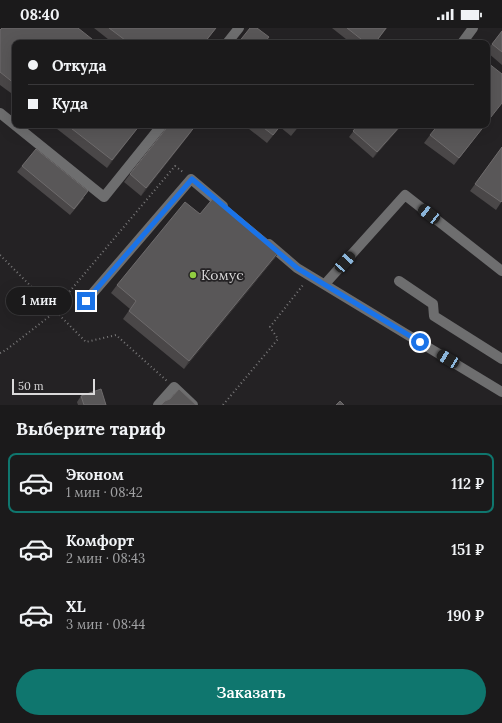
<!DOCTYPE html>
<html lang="ru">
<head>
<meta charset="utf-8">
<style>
	:root { --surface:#1b1a1b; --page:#282728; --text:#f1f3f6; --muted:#a0a1a3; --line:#39383a; --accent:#0f766e }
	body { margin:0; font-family:Lora,serif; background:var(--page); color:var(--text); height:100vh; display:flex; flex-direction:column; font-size:15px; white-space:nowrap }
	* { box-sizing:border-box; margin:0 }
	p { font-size:13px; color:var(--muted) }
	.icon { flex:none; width:22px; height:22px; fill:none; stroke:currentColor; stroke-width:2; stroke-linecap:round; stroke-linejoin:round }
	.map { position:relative; height:377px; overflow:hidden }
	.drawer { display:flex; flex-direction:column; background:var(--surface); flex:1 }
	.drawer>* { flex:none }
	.hud { position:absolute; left:12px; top:12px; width:478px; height:88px; border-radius:8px; box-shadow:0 4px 16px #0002,0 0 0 1px var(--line); display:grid; align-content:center; height:88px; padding:0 16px; background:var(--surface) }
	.scale { position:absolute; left:12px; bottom:10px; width:83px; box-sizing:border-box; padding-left:4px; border:2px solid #dad9da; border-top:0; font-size:11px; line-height:14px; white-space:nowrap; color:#dad9da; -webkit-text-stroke:3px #242224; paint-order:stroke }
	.end { position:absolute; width:18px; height:18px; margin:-9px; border:5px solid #1a73e8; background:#fff; box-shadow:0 0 0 2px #fff }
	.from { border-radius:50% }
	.bubble { position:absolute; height:28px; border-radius:14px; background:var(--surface); box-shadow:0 4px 16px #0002,0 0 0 1px var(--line); font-size:13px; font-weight:600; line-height:28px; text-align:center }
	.car { position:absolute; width:12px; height:24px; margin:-12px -6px; border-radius:5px; box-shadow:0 0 3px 1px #0007; background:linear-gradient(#222 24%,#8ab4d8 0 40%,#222 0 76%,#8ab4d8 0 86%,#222 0) }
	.hud b { display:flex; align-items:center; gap:14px; height:38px; font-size:15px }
	.hud b+b { border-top:1px solid var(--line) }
	.hud i { width:10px; height:10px; background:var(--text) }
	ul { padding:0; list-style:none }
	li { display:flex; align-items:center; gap:12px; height:60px; margin:0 8px 6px; padding:0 8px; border:2px solid transparent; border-radius:8px }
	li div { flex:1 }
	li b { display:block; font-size:15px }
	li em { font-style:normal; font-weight:600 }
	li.selected { border-color:var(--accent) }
	li>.icon { width:36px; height:36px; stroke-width:1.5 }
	h2 { padding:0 16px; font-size:18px; line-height:48px }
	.action { display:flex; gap:8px; margin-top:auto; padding:8px 16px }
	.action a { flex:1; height:46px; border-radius:24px; background:var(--accent); color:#fff; font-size:16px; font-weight:600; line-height:46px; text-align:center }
	.status { display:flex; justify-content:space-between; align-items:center; height:28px; padding:0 20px; background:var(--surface); direction:ltr }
	.status svg { height:11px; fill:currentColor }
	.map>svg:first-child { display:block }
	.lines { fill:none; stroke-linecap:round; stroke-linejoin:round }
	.path { stroke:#797879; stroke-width:2; stroke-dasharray:1 3; stroke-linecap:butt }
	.minor { stroke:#6e6e6f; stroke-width:10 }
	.wall { fill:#4a4748 }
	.shaded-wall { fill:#343233 }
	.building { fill:#595758; stroke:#6e6b6c }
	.route { stroke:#1a73e8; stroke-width:5 }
	.poi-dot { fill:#91cd40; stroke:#242224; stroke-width:1.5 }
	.labels { text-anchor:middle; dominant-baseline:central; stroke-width:3.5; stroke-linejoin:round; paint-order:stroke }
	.poi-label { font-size:14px; fill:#dad9da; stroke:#242224; text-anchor:start }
</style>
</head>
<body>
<div class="status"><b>08:40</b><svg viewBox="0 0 49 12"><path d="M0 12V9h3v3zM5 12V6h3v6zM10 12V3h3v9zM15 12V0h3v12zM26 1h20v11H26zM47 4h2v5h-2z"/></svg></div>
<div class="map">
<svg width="502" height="377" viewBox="0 0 502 377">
	<rect width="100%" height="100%" fill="#242224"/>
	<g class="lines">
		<g class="path">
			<polyline points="0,227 86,314 116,307 167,353"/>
			<polyline points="54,282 175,138 183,144"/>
			<polyline points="0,325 6,322 55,284"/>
			<polyline points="223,377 278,311 270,299 303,257"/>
		</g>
		<g class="minor">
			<polyline points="227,15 239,0"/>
			<polyline points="462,15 473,0"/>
			<polyline points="0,85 104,169 162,97"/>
			<polyline points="269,216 297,240 502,364"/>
			<polyline points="399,253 433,276 434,288 502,331"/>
			<polyline points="325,256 405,167 502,243"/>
			<polyline points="86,273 191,151 223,178"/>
			<polyline points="158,377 174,359 193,377"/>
		</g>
	</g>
	<g class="wall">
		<polygon points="94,0 216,0 205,15 113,15"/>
		<polygon points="332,0 387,0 375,15 351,15"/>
		<polygon points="0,2 15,15 15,68 0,57"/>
		<polygon points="502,3 502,37 487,24 487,22 492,16"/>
		<polygon points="52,97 140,97 107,140"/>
		<polygon points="244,97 300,97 291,108 280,99 267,115"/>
		<polygon points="358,97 402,97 373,130 349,109"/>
		<polygon points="464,97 485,97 454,137 424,115 430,107 462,100"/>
		<polygon points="192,103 141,168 124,154 130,146"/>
		<polygon points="502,119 502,173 496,182 470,163"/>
		<polygon points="22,138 84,170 70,187 17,144"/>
		<polygon points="200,186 280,222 275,230 184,341 123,291 130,281 111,265 117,257"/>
		<polygon points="81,368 106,377 78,377 77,374"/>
	</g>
	<g class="shaded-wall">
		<polygon points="140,97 107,140 112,132"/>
		<polygon points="197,97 192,103 141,168 146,160"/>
		<polygon points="401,97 402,97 373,130 377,124"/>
		<polygon points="280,222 275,230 184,341 189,333"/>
	</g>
	<g class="building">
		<polygon points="2,0 78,0 97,15 15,15 15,56 0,44 0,2"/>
		<polygon points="109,0 216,0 204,15 129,15"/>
		<polygon points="250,0 257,0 269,9 264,15 238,15"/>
		<polygon points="347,0 386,0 375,15 366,15"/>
		<polygon points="502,3 502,24 492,16"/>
		<polygon points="488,35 502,46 502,75 487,94 487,36"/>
		<polygon points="67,97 140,97 112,132"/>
		<polygon points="169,97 196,97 146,160 130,146"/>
		<polygon points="260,97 281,97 273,107"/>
		<polygon points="292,97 299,97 296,100"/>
		<polygon points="358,97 401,97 377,124 353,103"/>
		<polygon points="438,97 458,97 462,100 464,97 485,97 459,130 430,107"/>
		<polygon points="502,119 502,173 501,174 475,156"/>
		<polygon points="36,121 88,163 74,181 22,138"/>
		<polygon points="215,168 280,222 189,333 129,283 136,273 117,257 185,174 200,186"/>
		<polygon points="101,361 106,377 84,377 81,368"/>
		<polygon points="179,361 196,377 161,377 165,373 170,371"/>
		<polygon points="340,373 344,377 336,377"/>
	</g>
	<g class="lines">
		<polyline class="route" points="86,273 192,151 297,240 420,314"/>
	</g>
	<circle class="poi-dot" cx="193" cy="247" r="4"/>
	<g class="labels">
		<g class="poi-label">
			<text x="201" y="247">Комус</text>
		</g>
	</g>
</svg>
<div class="scale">50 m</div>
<i class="end from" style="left:420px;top:314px"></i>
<i class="end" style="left:86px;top:273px"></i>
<div class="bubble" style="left:6px;top:259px;width:66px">1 мин</div>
<i class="car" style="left:429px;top:186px;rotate:308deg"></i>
<i class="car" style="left:345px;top:234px;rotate:42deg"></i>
<i class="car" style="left:448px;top:331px;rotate:301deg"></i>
<div class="hud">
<b><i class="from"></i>Откуда</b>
<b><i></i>Куда</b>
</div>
</div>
<section class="drawer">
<h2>Выберите тариф</h2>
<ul>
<li class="selected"><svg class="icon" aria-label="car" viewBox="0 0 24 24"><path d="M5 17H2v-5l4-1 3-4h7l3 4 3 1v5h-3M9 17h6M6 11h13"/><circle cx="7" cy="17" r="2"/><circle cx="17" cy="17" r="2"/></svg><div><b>Эконом</b><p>1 мин · 08:42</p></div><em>112 ₽</em></li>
<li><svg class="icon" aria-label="car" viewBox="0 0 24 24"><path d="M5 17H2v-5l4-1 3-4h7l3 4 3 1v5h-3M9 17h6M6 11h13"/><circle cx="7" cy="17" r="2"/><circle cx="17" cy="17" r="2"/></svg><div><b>Комфорт</b><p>2 мин · 08:43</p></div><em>151 ₽</em></li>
<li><svg class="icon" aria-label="car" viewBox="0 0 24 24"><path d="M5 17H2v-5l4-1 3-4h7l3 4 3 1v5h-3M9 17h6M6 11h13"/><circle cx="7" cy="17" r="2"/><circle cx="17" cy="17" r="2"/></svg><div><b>XL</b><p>3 мин · 08:44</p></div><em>190 ₽</em></li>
</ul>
<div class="action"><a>Заказать</a></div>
</section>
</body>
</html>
